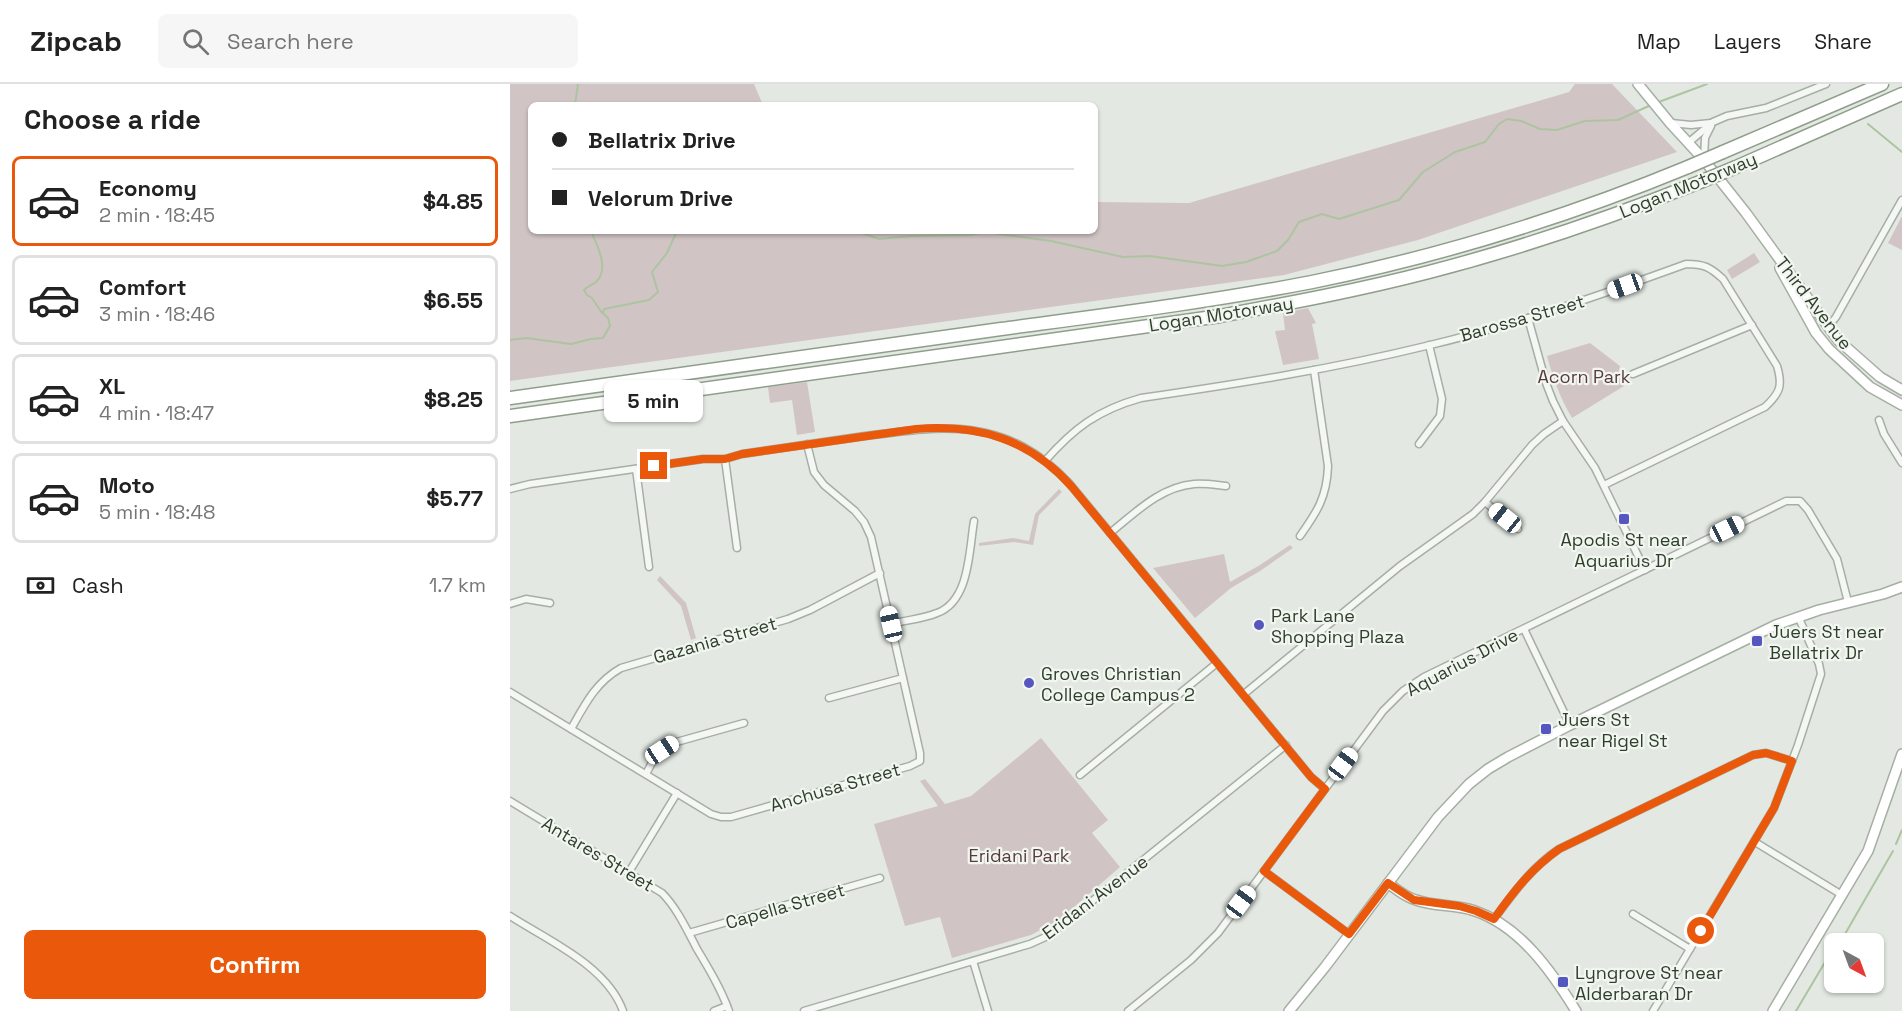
<!DOCTYPE html>
<html lang="en">
<head>
<meta charset="utf-8">
<style>
	:root { --surface:#fff; --page:#f6f6f6; --text:#222; --muted:#767676; --line:#e0e0e0; --accent:#ea580c }
	body { margin:0; font-family:"Space Grotesk",sans-serif; background:var(--page); color:var(--text); height:100vh; display:flex; flex-direction:column; font-size:22px; white-space:nowrap }
	* { box-sizing:border-box; margin:0 }
	p { font-size:20px; color:var(--muted) }
	.icon { flex:none; width:33px; height:33px; fill:none; stroke:currentColor; stroke-width:2; stroke-linecap:round; stroke-linejoin:round }
	.map { position:relative; flex:1; overflow:hidden }
	.details { display:flex; flex-direction:column; background:var(--surface); width:510px }
	.details>* { flex:none }
	.banner { position:absolute; left:18px; top:18px; width:570px; height:132px; border-radius:9px; box-shadow:0 2px 4px #0004; display:grid; align-content:center; height:132px; padding:0 24px; background:var(--surface) }
	.needle { width:39px; rotate:139deg }
	.tools { position:absolute; left:1314px; top:849px; display:grid; gap:12px }
	.tools a { display:grid; place-items:center; width:60px; height:60px; border-radius:9px; background:var(--surface); box-shadow:0 2px 4px #0004; font-size:30px }
	.end { position:absolute; width:27px; height:27px; margin:-14px; border:8px solid #ea580c; background:#fff; box-shadow:0 0 0 3px #fff }
	.from { border-radius:50% }
	.bubble { position:absolute; height:42px; border-radius:9px; background:var(--surface); box-shadow:0 2px 4px #0004; font-size:20px; font-weight:800; line-height:42px; text-align:center }
	.car { position:absolute; width:18px; height:36px; margin:-18px -9px; border-radius:8px; box-shadow:0 0 4px 2px #0007; background:linear-gradient(#fff 24%,#345 0 40%,#fff 0 76%,#345 0 86%,#fff 0) }
	.banner b { display:flex; align-items:center; gap:21px; height:57px; font-size:22px }
	.banner b+b { border-top:2px solid var(--line) }
	.banner i { width:15px; height:15px; background:var(--text) }
	ul { padding:0; list-style:none }
	li { display:flex; align-items:center; gap:18px; height:90px; margin:0 12px 9px; padding:0 12px; border:3px solid var(--line); border-radius:9px }
	li div { flex:1 }
	li b { display:block; font-size:22px }
	li em { font-style:normal; font-weight:800 }
	li.active { border-color:var(--accent) }
	li>.icon { width:54px; height:54px; stroke-width:1.5 }
	h2 { padding:0 24px; font-size:27px; line-height:72px }
	.pay { display:flex; align-items:center; gap:15px; height:66px; padding:0 24px; font-size:22px }
	.pay p { margin-inline-start:auto }
	.button { display:flex; gap:12px; margin-top:auto; padding:12px 24px }
	.button a { flex:1; height:69px; border-radius:9px; background:var(--accent); color:#fff; font-size:24px; font-weight:800; line-height:69px; text-align:center }
	header { display:flex; align-items:center; gap:36px; box-sizing:border-box; height:84px; padding:0 30px; background:var(--surface); border-bottom:2px solid var(--line) }
	header strong { font-size:28px }
	nav { display:flex; gap:33px; margin-inline-start:auto; font-size:21px }
	.search { width:420px; height:54px; background:var(--page); display:flex; align-items:center; gap:15px; box-sizing:border-box; padding:0 21px; border-radius:9px; color:var(--muted); font-size:22px }
	main { display:flex; flex:1; min-height:0 }
	.map>svg:first-child { display:block }
	.green { fill:#d1c4c5 }
	.lines { fill:none; stroke-linecap:round; stroke-linejoin:round }
	.stream { stroke:#adc4a1; stroke-width:2 }
	.street-casing { stroke:#a6afa4; stroke-width:9 }
	.secondary-casing { stroke:#a6afa4; stroke-width:12 }
	.highway-casing { stroke:#8f9e8b; stroke-width:15 }
	.street { stroke:#f5f7f4; stroke-width:6 }
	.secondary { stroke:#fff; stroke-width:9 }
	.highway { stroke:#fff; stroke-width:12 }
	.highway-bridge-casing { stroke:#8f9e8b; stroke-width:15; stroke-linecap:butt }
	.highway-bridge { stroke:#fff; stroke-width:12 }
	.route { stroke:#ea580c; stroke-width:8 }
	.poi-dot { fill:#5556bf; stroke:#f2f6f1; stroke-width:2 }
	.labels { text-anchor:middle; dominant-baseline:central; stroke-width:4.5; stroke-linejoin:round; paint-order:stroke }
	.street-label { font-size:18px; fill:#303f2c; stroke:#f2f6f1 }
	.park-label { font-size:18px; fill:#593b3c; stroke:#f2f6f1 }
	.poi-label { font-size:18px; fill:#303f2c; stroke:#f2f6f1; text-anchor:start }
</style>
</head>
<body>
<header>
<strong>Zipcab</strong>
<div class="search"><svg class="icon" aria-label="search" viewBox="0 0 24 24"><circle cx="10" cy="10" r="6"/><path d="M15 15l6 6"/></svg>Search here</div>
<nav><a>Map</a><a>Layers</a><a>Share</a></nav>
</header>
<main>
<section class="details">
<h2>Choose a ride</h2>
<ul>
<li class="active"><svg class="icon" aria-label="car" viewBox="0 0 24 24"><path d="M5 17H2v-5l4-1 3-4h7l3 4 3 1v5h-3M9 17h6M6 11h13"/><circle cx="7" cy="17" r="2"/><circle cx="17" cy="17" r="2"/></svg><div><b>Economy</b><p>2 min · 18:45</p></div><em>$4.85</em></li>
<li><svg class="icon" aria-label="car" viewBox="0 0 24 24"><path d="M5 17H2v-5l4-1 3-4h7l3 4 3 1v5h-3M9 17h6M6 11h13"/><circle cx="7" cy="17" r="2"/><circle cx="17" cy="17" r="2"/></svg><div><b>Comfort</b><p>3 min · 18:46</p></div><em>$6.55</em></li>
<li><svg class="icon" aria-label="car" viewBox="0 0 24 24"><path d="M5 17H2v-5l4-1 3-4h7l3 4 3 1v5h-3M9 17h6M6 11h13"/><circle cx="7" cy="17" r="2"/><circle cx="17" cy="17" r="2"/></svg><div><b>XL</b><p>4 min · 18:47</p></div><em>$8.25</em></li>
<li><svg class="icon" aria-label="car" viewBox="0 0 24 24"><path d="M5 17H2v-5l4-1 3-4h7l3 4 3 1v5h-3M9 17h6M6 11h13"/><circle cx="7" cy="17" r="2"/><circle cx="17" cy="17" r="2"/></svg><div><b>Moto</b><p>5 min · 18:48</p></div><em>$5.77</em></li>
</ul>
<div class="pay"><svg class="icon" aria-label="cash" viewBox="0 0 24 24"><path d="M3 7h18v10H3z"/><circle cx="12" cy="12" r="2"/></svg>Cash<p>1.7 km</p></div>
<div class="button"><a>Confirm</a></div>
</section>
<div class="map">
<svg width="1392" height="927" viewBox="0 0 1392 927">
	<rect width="100%" height="100%" fill="#e3e9e2"/>
	<g class="green">
		<polygon points="0,0 244,0 253,21 21,21 21,147 585,147 585,118 679,119 1059,8 1065,0 1102,0 1167,68 908,156 774,191 0,297"/>
		<polygon points="1392,132 1392,166 1378,159"/>
		<polygon points="1244,169 1250,178 1222,195 1217,186"/>
		<polygon points="798,224 806,239 802,240 809,275 773,281 765,247 775,246 773,229"/>
		<path d="M 1080,259 L 1110,282 C 1107,291 1109,295 1114,302 L 1062,334 C 1050,314 1043,294 1037,272 Z"/>
		<polygon points="297,298 305,348 287,351 282,316 260,319 258,303"/>
		<polygon points="549,405 552,408 529,431 523,461 504,458 469,462 469,459 503,454 519,457 525,430"/>
		<polygon points="780,461 783,464 750,487 721,504 685,534 643,484 714,470 720,498 750,481"/>
		<polygon points="150,492 176,519 186,554 181,556 171,522 147,496"/>
		<polygon points="531,654 598,736 582,749 610,783 549,836 521,851 442,874 430,833 395,842 364,740 428,722 410,697 415,695 435,720 461,712"/>
	</g>
	<g class="lines">
		<g class="stream">
			<polyline points="1146,19 1197,0"/>
			<polyline points="65,21 68,0"/>
			<polyline points="1358,40 1392,68"/>
			<path d="M 81,147 C 87,161 100,185 86,198 C 82,201 78,202 74,206 L 77,211 L 82,214 L 92,229"/>
			<polyline points="346,147 369,155 401,152 460,151 475,148 541,157 613,173 640,172 712,182 736,178 767,167 778,156 789,138 812,130 829,135 889,116 913,88 945,68 975,58 989,40 997,35 1011,37 1030,45 1047,46 1075,37 1108,36 1141,21"/>
			<polyline points="0,256 16,254 61,260 81,255 93,254 100,242 98,234 93,229 94,225 139,216 148,208 142,188 157,169 167,147"/>
			<polyline points="1386,760 1392,746"/>
			<polyline points="1326,860 1335,850 1383,767"/>
			<polyline points="1286,927 1324,863"/>
		</g>
		<g class="street-casing">
			<g id="street">
				<polyline points="1161,39 1181,41 1201,39"/>
				<polyline points="1178,59 1203,38 1217,32 1256,24 1316,0"/>
				<polyline points="1194,76 1195,54 1201,42"/>
				<polyline points="1018,234 1036,299 1043,317 1053,337 1085,384 1135,486"/>
				<polyline points="1318,243 1326,233 1392,116"/>
				<polyline points="1123,290 1242,241"/>
				<polyline points="1369,336 1374,350 1392,379"/>
				<polyline points="909,360 930,332 932,315 919,261"/>
				<polyline points="215,375 227,464"/>
				<path d="M 535,377 C 564,344 588,326 631,314 C 727,300 822,285 916,262 C 1005,241 1091,211 1176,180 C 1194,180 1200,183 1213,195 L 1267,282 C 1273,302 1270,309 1255,323 L 1094,401"/>
				<polyline points="126,385 139,483"/>
				<path d="M 0,405 L 20,400 L 193,375 L 215,375 L 232,370 C 273,364 314,358 355,352 C 437,341 496,333 559,399 L 801,693 L 815,705"/>
				<polyline points="975,418 1008,445"/>
				<path d="M 600,449 C 625,429 650,403 684,400 C 694,399 706,401 716,402"/>
				<path d="M 790,452 C 807,428 817,413 818,382 L 804,286"/>
				<polyline points="0,520 16,515 40,519"/>
				<path d="M 381,540 C 396,536 413,535 427,529 C 460,517 459,466 464,437"/>
				<polyline points="1014,545 1060,641"/>
				<polyline points="0,608 201,730 211,733 221,733 400,682 410,677 410,669 361,453 354,438 345,427 314,401 304,388 297,360"/>
				<polyline points="734,610 890,482 963,430 975,418 1022,361 1034,350 1053,337"/>
				<polyline points="319,614 393,594"/>
				<path d="M 61,645 C 75,620 86,598 111,584 L 278,535 L 300,526 L 370,489"/>
				<polyline points="136,690 145,673 163,659 234,639"/>
				<polyline points="570,691 707,579"/>
				<path d="M 0,717 L 152,809 C 167,824 177,846 187,865 C 199,885 211,905 219,927"/>
				<polyline points="1245,758 1332,811"/>
				<polyline points="754,787 839,850"/>
				<polyline points="119,788 167,709"/>
				<polyline points="1123,830 1180,865"/>
				<path d="M 0,832 C 39,857 97,882 113,927"/>
				<path d="M 984,835 C 1005,807 1020,785 1049,765 L 1243,671 L 1256,669 L 1282,677"/>
				<polyline points="179,849 370,794"/>
				<polyline points="463,877 478,927"/>
				<polyline points="204,927 217,922"/>
				<polyline points="294,927 520,860 540,851 776,661"/>
				<polyline points="618,927 681,876 708,849 873,627 893,607 914,593 1276,417 1290,417 1298,426 1327,475 1338,518"/>
				<polyline points="1143,927 1264,724 1288,661 1311,590 1309,580 1288,532"/>
			</g>
		</g>
		<g class="secondary-casing">
			<g id="secondary">
				<polyline points="1128,0 1160,39 1194,76 1236,129 1328,256 1370,293 1392,306"/>
				<polyline points="1270,184 1306,249 1319,265 1360,303 1392,321"/>
				<path d="M 878,799 C 886,805 895,813 906,816 C 925,823 946,820 965,827 C 1010,842 1042,888 1066,927"/>
				<polyline points="779,927 815,883 928,733 959,700 978,685 998,673 1060,641 1266,541 1309,526 1373,510 1392,503"/>
				<polyline points="1263,927 1358,767 1392,670"/>
			</g>
		</g>
		<g class="highway-casing">
			<g id="highway">
				<polyline points="1213,68 1372,0"/>
				<polyline points="1226,83 1392,10"/>
				<path d="M 0,314 C 164,291 328,269 491,245 C 595,231 699,218 802,198 C 931,172 1057,133 1178,83"/>
				<path d="M 0,332 L 710,232 C 780,219 850,206 919,188 C 1012,164 1102,133 1190,98"/>
			</g>
		</g>
		<use href="#street" class="street"/>
		<use href="#secondary" class="secondary"/>
		<use href="#highway" class="highway"/>
		<g class="highway-bridge-casing">
			<g id="highway-bridge">
				<polyline points="1178,83 1213,68"/>
				<polyline points="1190,98 1226,83"/>
			</g>
		</g>
		<use href="#highway-bridge" class="highway-bridge"/>
	</g>
	<g class="lines">
		<path class="route" d="M 144,382 L 193,375 L 215,375 L 232,370 L 406,345 C 468,340 520,355 562,403 L 801,693 L 815,705 L 754,787 L 839,850 L 878,799 L 904,816 L 949,822 L 966,827 L 984,835 C 1004,807 1021,785 1049,765 L 1243,671 L 1256,669 L 1282,677 L 1264,724 L 1191,847"/>
	</g>
	<g class="poi-dot">
		<rect x="1108" y="429" width="12" height="12" rx="3"/>
		<circle cx="749" cy="541" r="6"/>
		<rect x="1241" y="551" width="12" height="12" rx="3"/>
		<circle cx="519" cy="599" r="6"/>
		<rect x="1030" y="639" width="12" height="12" rx="3"/>
		<rect x="1047" y="892" width="12" height="12" rx="3"/>
	</g>
	<g class="labels">
		<g class="street-label">
			<text transform="translate(1178 101) rotate(-22)">Logan Motorway</text>
			<text transform="translate(1304 219) rotate(52)">Third Avenue</text>
			<text transform="translate(711 230) rotate(-9)">Logan Motorway</text>
			<text transform="translate(1012 234) rotate(-16)">Barossa Street</text>
			<text transform="translate(205 556) rotate(-16)">Gazania Street</text>
			<text transform="translate(952 578) rotate(-28)">Aquarius Drive</text>
			<text transform="translate(325 703) rotate(-16)">Anchusa Street</text>
			<text transform="translate(88 770) rotate(31)">Antares Street</text>
			<text transform="translate(585 813) rotate(-37)">Eridani Avenue</text>
			<text transform="translate(275 822) rotate(-16)">Capella Street</text>
		</g>
		<g class="park-label">
			<text x="1074" y="292">Acorn Park</text>
			<text x="509" y="771">Eridani Park</text>
		</g>
		<g class="poi-label">
			<text x="1114" y="455" text-anchor="middle">Apodis St near<tspan x="1114" dy="21">Aquarius Dr</tspan></text>
			<text x="761" y="531">Park Lane<tspan x="761" dy="21">Shopping Plaza</tspan></text>
			<text x="1259" y="547">Juers St near<tspan x="1259" dy="21">Bellatrix Dr</tspan></text>
			<text x="531" y="589">Groves Christian<tspan x="531" dy="21">College Campus 2</tspan></text>
			<text x="1048" y="635">Juers St<tspan x="1048" dy="21">near Rigel St</tspan></text>
			<text x="1065" y="888">Lyngrove St near<tspan x="1065" dy="21">Alderbaran Dr</tspan></text>
		</g>
	</g>
</svg>
<div class="tools">
<a><svg class="needle" viewBox="-14 -14 28 28"><path d="M0-13l5 13h-10z" fill="#e53935"/><path d="M0 13l5-13h-10z" fill="#767676"/></svg></a>
</div>
<i class="end from" style="left:1191px;top:847px"></i>
<i class="end" style="left:144px;top:382px"></i>
<div class="bubble" style="left:94px;top:296px;width:99px">5 min</div>
<i class="car" style="left:1115px;top:202px;rotate:250deg"></i>
<i class="car" style="left:995px;top:434px;rotate:309deg"></i>
<i class="car" style="left:1217px;top:445px;rotate:64deg"></i>
<i class="car" style="left:381px;top:540px;rotate:347deg"></i>
<i class="car" style="left:152px;top:666px;rotate:57deg"></i>
<i class="car" style="left:833px;top:680px;rotate:37deg"></i>
<i class="car" style="left:731px;top:818px;rotate:37deg"></i>
<div class="banner">
<b><i class="from"></i>Bellatrix Drive</b>
<b><i></i>Velorum Drive</b>
</div>
</div>
</main>
</body>
</html>
